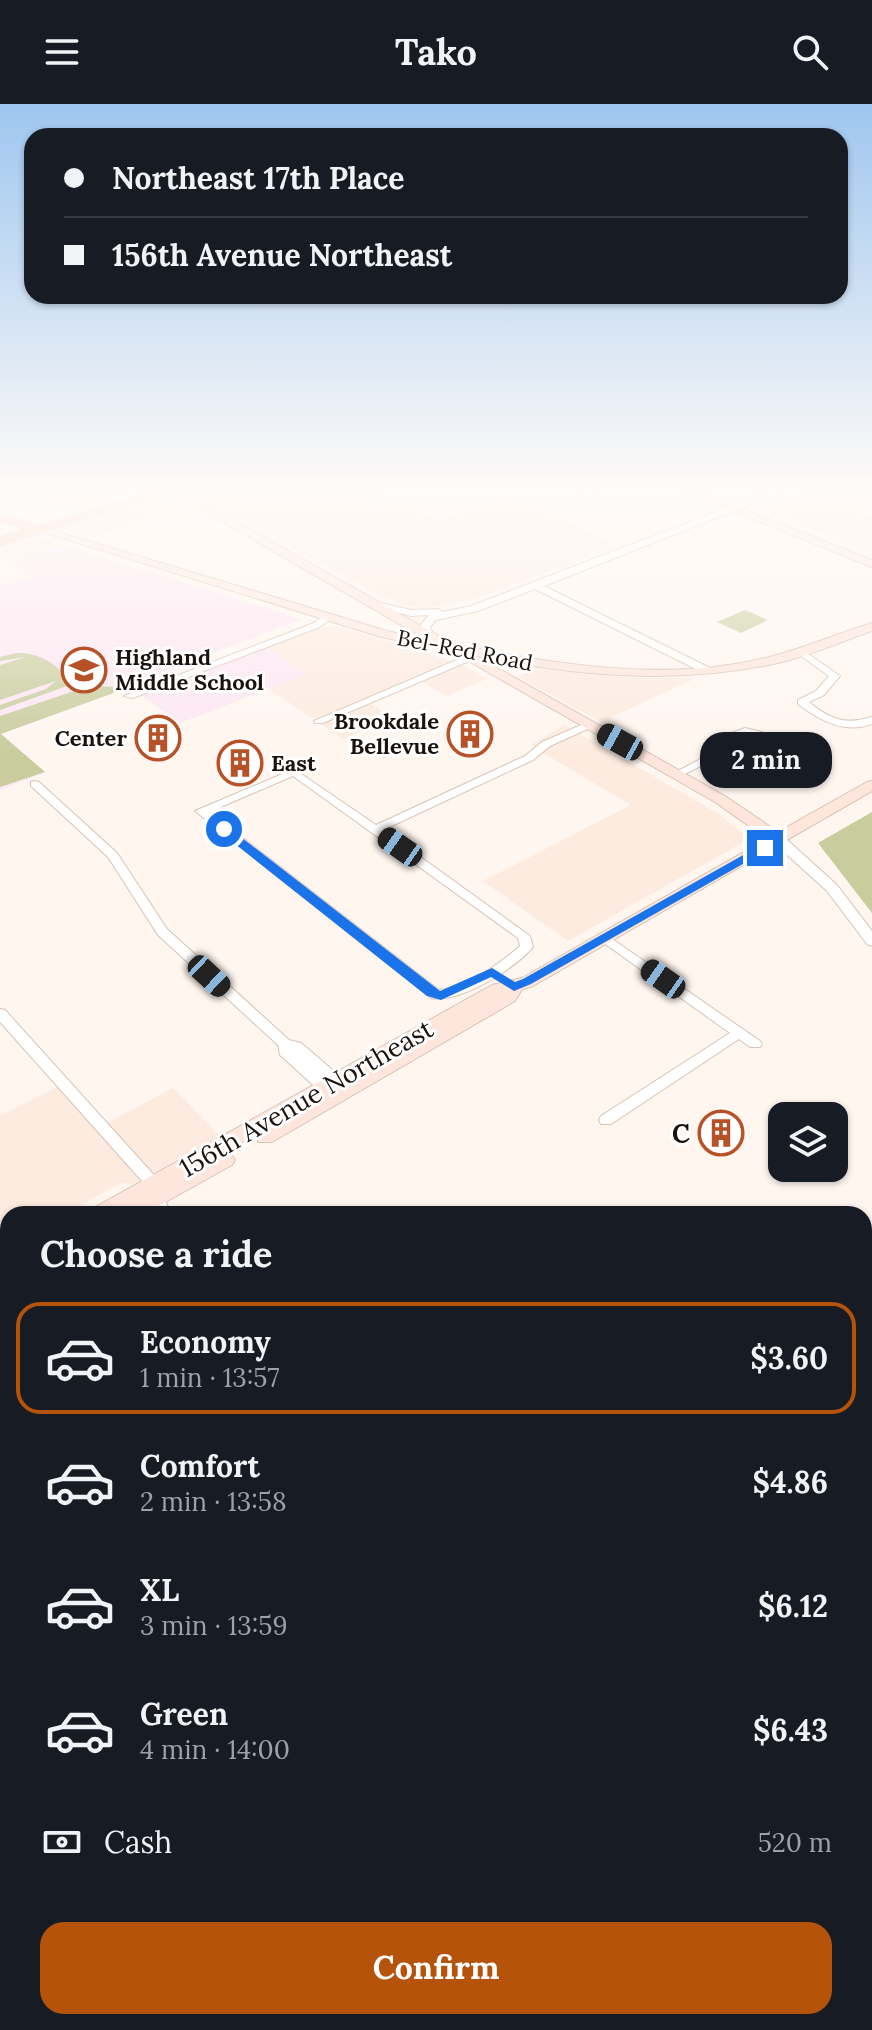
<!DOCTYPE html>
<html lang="en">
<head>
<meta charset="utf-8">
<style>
	:root { --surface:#171b24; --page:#20242c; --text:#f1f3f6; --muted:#9ea1a6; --line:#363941; --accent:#b45309 }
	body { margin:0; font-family:Lora,serif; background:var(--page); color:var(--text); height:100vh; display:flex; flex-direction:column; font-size:30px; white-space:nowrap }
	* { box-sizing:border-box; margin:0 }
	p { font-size:26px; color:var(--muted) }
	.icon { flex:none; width:44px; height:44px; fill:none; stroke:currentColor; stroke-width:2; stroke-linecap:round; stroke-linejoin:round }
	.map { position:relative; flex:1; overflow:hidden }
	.side { position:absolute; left:0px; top:1102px; width:872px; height:824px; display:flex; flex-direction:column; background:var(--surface); border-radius:24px 24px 0 0; box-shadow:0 2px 6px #0004 }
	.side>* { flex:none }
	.top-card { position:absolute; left:24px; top:24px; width:824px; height:176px; border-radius:24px; box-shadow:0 2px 6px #0004; display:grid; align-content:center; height:176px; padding:0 40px; background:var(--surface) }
	.buttons { position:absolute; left:768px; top:998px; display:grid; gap:16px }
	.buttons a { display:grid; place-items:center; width:80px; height:80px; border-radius:16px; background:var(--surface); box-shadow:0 2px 6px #0004; font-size:40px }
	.end { position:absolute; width:36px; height:36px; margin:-18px; border:10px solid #1a73e8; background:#fff; box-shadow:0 0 0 4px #fff }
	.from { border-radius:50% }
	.bubble { position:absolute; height:56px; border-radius:24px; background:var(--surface); box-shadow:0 2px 6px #0004; font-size:26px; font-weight:700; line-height:56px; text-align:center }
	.car { position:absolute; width:24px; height:48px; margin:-24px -12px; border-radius:10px; box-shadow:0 0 6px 2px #0007; background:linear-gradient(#222 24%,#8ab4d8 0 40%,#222 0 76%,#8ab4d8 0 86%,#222 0) }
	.top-card b { display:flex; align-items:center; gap:28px; height:76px; font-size:30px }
	.top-card b+b { border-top:2px solid var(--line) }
	.top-card i { width:20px; height:20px; background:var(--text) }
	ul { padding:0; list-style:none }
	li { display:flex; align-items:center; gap:24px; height:112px; margin:0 16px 12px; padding:0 24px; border:4px solid transparent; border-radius:24px }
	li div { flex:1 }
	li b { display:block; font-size:30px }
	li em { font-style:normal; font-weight:700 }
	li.active { border-color:var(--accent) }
	li>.icon { width:72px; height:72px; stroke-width:1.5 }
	h2 { padding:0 40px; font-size:36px; line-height:96px }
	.pay { display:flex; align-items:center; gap:20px; height:88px; padding:0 40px; font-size:30px }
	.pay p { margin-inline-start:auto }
	.button { display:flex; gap:16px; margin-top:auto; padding:16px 40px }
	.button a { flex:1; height:92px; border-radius:24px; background:var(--accent); color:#fff; font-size:32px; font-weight:700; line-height:92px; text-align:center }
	header { display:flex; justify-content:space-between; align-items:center; height:104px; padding:0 40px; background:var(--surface); font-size:36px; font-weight:700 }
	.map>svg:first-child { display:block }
	.built { fill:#fdebe0 }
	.education { fill:#fde6f3 }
	.green { fill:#c9cd9e }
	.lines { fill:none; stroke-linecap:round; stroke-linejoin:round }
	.minor-casing { stroke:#d8c3b5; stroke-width:2 }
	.tertiary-casing { stroke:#d8c3b5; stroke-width:2 }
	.secondary-casing { stroke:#d8c3b5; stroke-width:2 }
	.primary-casing { stroke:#d6d4d4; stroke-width:2 }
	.minor { fill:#fff; fill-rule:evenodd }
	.tertiary { fill:#fff; fill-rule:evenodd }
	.secondary { fill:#fee6dc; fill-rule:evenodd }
	.primary { fill:#fecdb9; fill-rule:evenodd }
	.route { fill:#1a73e8 }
	.labels { text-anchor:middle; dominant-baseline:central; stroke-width:6; stroke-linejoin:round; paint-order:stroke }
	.far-street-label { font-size:22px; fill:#1a120e; stroke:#fff }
	.far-poi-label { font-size:22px; font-weight:bold; fill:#1a120e; stroke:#fff; text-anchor:start }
	.street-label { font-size:26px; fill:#1a120e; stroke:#fff }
	.poi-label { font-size:26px; font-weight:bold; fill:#1a120e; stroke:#fff; text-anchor:end }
</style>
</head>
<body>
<header><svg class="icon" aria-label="menu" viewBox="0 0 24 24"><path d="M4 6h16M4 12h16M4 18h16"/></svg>Tako<svg class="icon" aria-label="search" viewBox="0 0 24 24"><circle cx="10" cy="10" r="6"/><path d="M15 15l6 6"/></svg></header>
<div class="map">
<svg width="872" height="1926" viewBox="0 0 872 1926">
	<rect width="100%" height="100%" fill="#fff6f0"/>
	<g class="built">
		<polygon points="0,381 142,381 147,384 86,402 21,391 0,394"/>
		<polygon points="203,381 410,381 359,398 374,406 398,398 437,417 508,393 619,442 472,496 420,505 383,493 187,388"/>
		<polygon points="819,381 872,381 872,402 859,408 872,413 872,448 759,404"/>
		<polygon points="160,393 194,410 168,410 88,434 59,425"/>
		<polygon points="34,432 63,441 12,458 0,450 0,442"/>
		<polygon points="332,521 461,560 487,575 446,592 420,576 368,598 393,615 343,635 269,585 307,570 267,544"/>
		<polygon points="530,564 628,574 696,574 601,618 519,573"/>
		<polygon points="564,621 719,710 749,735 568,837 483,777 631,701 530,641"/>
		<polygon points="58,983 96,1025 173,984 220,1032 133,1080 120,1079 65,1110 8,1110 8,1149 0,1154 0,1012"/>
		<polygon points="8,1191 8,1338 0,1343 0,1196"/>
		<polygon points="0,1473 8,1486 8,1687 0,1693"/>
		<polygon points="0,1723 8,1737 8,1918 111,1918 116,1926 0,1926"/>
	</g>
	<g class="education">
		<polygon points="63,441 302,515 1,630 45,668 0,686 0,482 30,473 12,458"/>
		<polygon points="267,544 307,570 180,619 141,591"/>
	</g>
	<g class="green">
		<polygon points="745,506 768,516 741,529 717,518"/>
		<path d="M 17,549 C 34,548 63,559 64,578 L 77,574 L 81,577 L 0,606 L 0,601 L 46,585 L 56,577 L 0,596 L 0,561 L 26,553 L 0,557 L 0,553 Z"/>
		<polygon points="89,582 130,583 1,630 45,668 0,683 0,612"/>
		<polygon points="872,708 872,809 818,739"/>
		<polygon points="864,1911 872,1920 872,1926 139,1926 148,1918 864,1918"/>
	</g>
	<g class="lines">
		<g class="minor-casing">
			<g id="minor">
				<polygon points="602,381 614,381 589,393 582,391"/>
				<polygon points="326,510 334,512 320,523 133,594 124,592 314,519"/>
				<path d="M 801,545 L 840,572 L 824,591 L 809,598 C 831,616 845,621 872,613 L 872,620 C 845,630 820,617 798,600 L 798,596 L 816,587 L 829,572 L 798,550 L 798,546 Z"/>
				<polygon points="466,552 471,555 469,557 323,619 315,619 314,617"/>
				<path d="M 588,618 L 593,621 L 592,623 L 550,642 L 533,656 L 383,726 L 530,832 L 533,843 C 514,865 461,899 431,894 L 195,707 L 294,665 L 376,721 L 525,652 L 542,638 ZM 293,672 L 518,834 L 520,842 C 498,861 468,883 439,886 L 209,708 Z"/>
				<path d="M 745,624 L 762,628 L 768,637 L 754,646 L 738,643 L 681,672 L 673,672 L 672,670 L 731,639 L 728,632 L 729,630 ZM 746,630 L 754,632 L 757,636 L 752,639 L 741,638 L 739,633 Z"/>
				<polygon points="35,677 39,678 117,749 167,825 289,936 301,939 342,974 344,978 342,982 331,981 333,984 331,988 321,988 280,951 278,941 158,831 108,753 31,682 31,678"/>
				<polygon points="605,830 760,937 762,940 760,943 750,943 739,935 611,1020 601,1020 599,1016 601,1012 730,929 601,837 599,834"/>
				<polygon points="0,905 5,906 153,1070 171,1110 155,1110 142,1077 0,918"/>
				<polygon points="872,1248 872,1265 864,1269 864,1252"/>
				<polygon points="864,1383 872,1387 872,1408 864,1404"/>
			</g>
		</g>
		<g class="tertiary-casing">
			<g id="tertiary">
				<polygon points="786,381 799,381 544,482 712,565 712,569 704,569 535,485 478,507 436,516 430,523 433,531 428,534 424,533 419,523 429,511 411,512 367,500 372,497 411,506 438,505 443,508 471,502"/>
				<polygon points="779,732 784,733 837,781 872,827 872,842 867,840 827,787 774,739 772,736"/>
			</g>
		</g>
		<g class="secondary-casing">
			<g id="secondary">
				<path d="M 159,381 L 172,381 L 439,532 L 439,537 C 547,559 665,581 773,552 C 807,543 839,529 872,519 L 872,527 C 840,538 807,553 773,560 C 675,581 574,572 476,552 L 725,692 L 778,728 L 867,678 L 872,677 L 872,687 L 533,882 L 522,885 L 515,897 L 272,1038 L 258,1038 L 256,1033 L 258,1029 L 221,1050 L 232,1051 L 235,1056 L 232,1061 L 144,1110 L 89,1110 L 92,1105 L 492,881 L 522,874 L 767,735 L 715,698 L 472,559 L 470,556 L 476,552 L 381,533 L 33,425 L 42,423 L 387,527 L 425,535 Z"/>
				<polygon points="668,381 683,381 872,456 872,463"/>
				<polygon points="8,1154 8,1189 0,1191 0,1157"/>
			</g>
		</g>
		<g class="primary-casing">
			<polygon id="primary" points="176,381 194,381 0,441 0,433 26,425 0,418 0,410 39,422"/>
		</g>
		<use href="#minor" class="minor"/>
		<use href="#tertiary" class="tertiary"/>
		<use href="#secondary" class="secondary"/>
		<use href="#primary" class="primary"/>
	</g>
	<linearGradient id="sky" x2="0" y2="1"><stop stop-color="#9ec6ef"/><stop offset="0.59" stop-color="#fffbf8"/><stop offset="1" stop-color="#fffbf8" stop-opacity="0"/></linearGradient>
	<rect width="872" height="651" fill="url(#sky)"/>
	<polygon class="route" points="220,723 228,723 440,887 492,864 515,878 523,875 761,741 771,744 531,880 514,887 491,873 441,896 427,892 220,728"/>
	<defs>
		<g id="school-ring" transform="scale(2.3)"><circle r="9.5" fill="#fff" stroke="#b75128" stroke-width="1.5"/><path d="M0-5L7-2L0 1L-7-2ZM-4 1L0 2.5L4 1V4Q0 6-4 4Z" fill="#b75128"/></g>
		<g id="building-ring" transform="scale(2.3)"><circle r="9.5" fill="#fff" stroke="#b75128" stroke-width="1.5"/><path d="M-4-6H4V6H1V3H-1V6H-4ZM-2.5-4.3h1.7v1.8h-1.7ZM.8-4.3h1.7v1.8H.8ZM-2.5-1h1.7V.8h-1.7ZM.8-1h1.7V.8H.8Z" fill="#b75128"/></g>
	</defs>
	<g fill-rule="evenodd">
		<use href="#school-ring" x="84" y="566"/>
		<use href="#building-ring" x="470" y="630"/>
		<use href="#building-ring" x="158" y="634"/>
		<use href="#building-ring" x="240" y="659"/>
		<use href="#building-ring" x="721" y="1029"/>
	</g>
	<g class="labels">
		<g class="far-street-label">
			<text transform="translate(465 546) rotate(11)">Bel-Red Road</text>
		</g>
		<g class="far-poi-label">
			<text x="115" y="553">Highland<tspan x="115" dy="25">Middle School</tspan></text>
			<text x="439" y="617" text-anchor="end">Brookdale<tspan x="439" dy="25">Bellevue</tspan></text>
			<text x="127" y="634" text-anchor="end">Center</text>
			<text x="271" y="659">East</text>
		</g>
		<g class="street-label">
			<text transform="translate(306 994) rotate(-30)">156th Avenue Northeast</text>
		</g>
		<g class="poi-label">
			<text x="690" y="1029">C</text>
		</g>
	</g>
</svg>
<div class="buttons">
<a><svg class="icon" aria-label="layers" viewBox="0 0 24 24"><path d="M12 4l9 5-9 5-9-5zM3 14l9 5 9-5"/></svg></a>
</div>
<i class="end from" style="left:224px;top:725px"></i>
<i class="end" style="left:765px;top:744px"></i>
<div class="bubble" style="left:700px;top:628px;width:132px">2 min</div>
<i class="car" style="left:620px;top:638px;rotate:299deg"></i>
<i class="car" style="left:400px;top:743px;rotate:305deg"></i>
<i class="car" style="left:209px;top:872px;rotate:133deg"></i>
<i class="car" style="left:663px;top:875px;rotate:305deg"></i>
<div class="top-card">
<b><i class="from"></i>Northeast 17th Place</b>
<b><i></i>156th Avenue Northeast</b>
</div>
<section class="side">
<h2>Choose a ride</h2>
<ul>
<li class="active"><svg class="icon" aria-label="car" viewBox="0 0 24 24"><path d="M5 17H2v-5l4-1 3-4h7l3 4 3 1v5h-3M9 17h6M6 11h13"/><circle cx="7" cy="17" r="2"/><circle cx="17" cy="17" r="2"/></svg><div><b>Economy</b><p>1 min · 13:57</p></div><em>$3.60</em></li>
<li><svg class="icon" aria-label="car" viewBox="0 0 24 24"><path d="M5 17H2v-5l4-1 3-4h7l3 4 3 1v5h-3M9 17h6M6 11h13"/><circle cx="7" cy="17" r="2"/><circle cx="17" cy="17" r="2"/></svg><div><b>Comfort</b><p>2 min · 13:58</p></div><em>$4.86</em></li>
<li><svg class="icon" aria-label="car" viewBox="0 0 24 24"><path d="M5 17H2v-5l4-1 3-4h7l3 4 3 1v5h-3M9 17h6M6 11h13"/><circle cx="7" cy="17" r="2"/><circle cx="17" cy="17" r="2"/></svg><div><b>XL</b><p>3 min · 13:59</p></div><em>$6.12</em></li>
<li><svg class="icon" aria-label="car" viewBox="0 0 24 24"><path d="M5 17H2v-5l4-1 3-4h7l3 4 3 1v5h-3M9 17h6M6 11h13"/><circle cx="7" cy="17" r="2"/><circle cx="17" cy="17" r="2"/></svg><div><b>Green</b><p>4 min · 14:00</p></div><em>$6.43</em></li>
</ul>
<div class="pay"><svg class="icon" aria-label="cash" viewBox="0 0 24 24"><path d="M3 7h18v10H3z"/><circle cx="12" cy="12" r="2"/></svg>Cash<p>520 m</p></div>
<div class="button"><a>Confirm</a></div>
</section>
</div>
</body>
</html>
